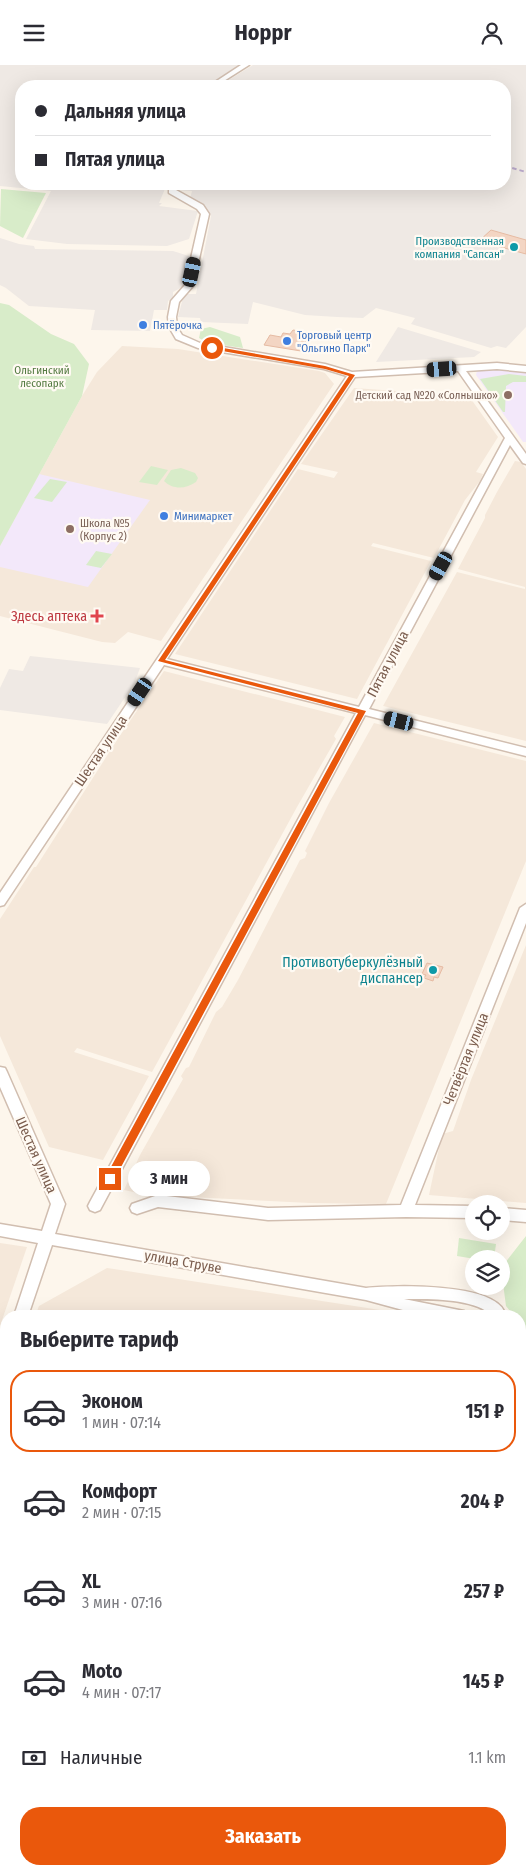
<!DOCTYPE html>
<html lang="ru">
<head>
<meta charset="utf-8">
<style>
	:root { --surface:#fff; --page:#f7f7f7; --text:#2b2b33; --muted:#7c7c81; --line:#e1e1e2; --accent:#ea580c }
	body { margin:0; font-family:"Fira Sans Condensed",sans-serif; background:var(--page); color:var(--text); height:100vh; display:flex; flex-direction:column; font-size:19px; white-space:nowrap }
	* { box-sizing:border-box; margin:0 }
	p { font-size:16px; color:var(--muted) }
	.icon { flex:none; width:28px; height:28px; fill:none; stroke:currentColor; stroke-width:2; stroke-linecap:round; stroke-linejoin:round }
	.map { position:relative; flex:1; overflow:hidden }
	.side { position:absolute; left:0px; top:1245px; width:526px; height:565px; display:flex; flex-direction:column; background:var(--surface); border-radius:20px 20px 0 0; box-shadow:0 5px 20px #0002 }
	.side>* { flex:none }
	.hud { position:absolute; left:15px; top:15px; width:496px; height:110px; border-radius:20px; box-shadow:0 5px 20px #0002; display:grid; align-content:center; height:110px; padding:0 20px; background:var(--surface) }
	.buttons { position:absolute; left:465px; top:1130px; display:grid; gap:10px }
	.buttons a { display:grid; place-items:center; width:45px; height:45px; border-radius:50%; background:var(--surface); box-shadow:0 5px 20px #0002; font-size:25px }
	.end { position:absolute; width:22px; height:22px; margin:-11px; border:6px solid #ea580c; background:#fff; box-shadow:0 0 0 2px #fff }
	.from { border-radius:50% }
	.bubble { position:absolute; height:35px; border-radius:18px; background:var(--surface); box-shadow:0 5px 20px #0002; font-size:16px; font-weight:700; line-height:35px; text-align:center }
	.car { position:absolute; width:15px; height:30px; margin:-15px -8px; border-radius:6px; box-shadow:0 0 4px 1px #0007; background:linear-gradient(#222 24%,#8ab4d8 0 40%,#222 0 76%,#8ab4d8 0 86%,#222 0) }
	.hud b { display:flex; align-items:center; gap:18px; height:48px; font-size:19px }
	.hud b+b { border-top:1px solid var(--line) }
	.hud i { width:12px; height:12px; background:var(--text) }
	ul { padding:0; list-style:none }
	li { display:flex; align-items:center; gap:15px; height:82px; margin:0 10px 8px; padding:0 10px; border:2px solid transparent; border-radius:20px }
	li div { flex:1 }
	li b { display:block; font-size:19px }
	li em { font-style:normal; font-weight:700 }
	li.selected { border-color:var(--accent) }
	li>.icon { width:45px; height:45px; stroke-width:1.5 }
	h2 { padding:0 20px; font-size:22px; line-height:60px }
	.pay { display:flex; align-items:center; gap:12px; height:55px; padding:0 20px; font-size:19px }
	.pay p { margin-inline-start:auto }
	.primary-button { display:flex; gap:10px; margin-top:auto; padding:10px 20px }
	.primary-button a { flex:1; height:58px; border-radius:20px; background:var(--accent); color:#fff; font-size:20px; font-weight:700; line-height:58px; text-align:center }
	header { display:flex; justify-content:space-between; align-items:center; height:65px; padding:0 20px; background:var(--surface); font-size:22px; font-weight:700 }
	.map>svg:first-child { display:block }
	.residential { fill:#f5e8da }
	.industrial { fill:#efe9e4 }
	.education { fill:#f3e8fa }
	.green { fill:#d8ecc9 }
	.water { fill:#bfe3e8; stroke:#a5d3da }
	.building { fill:#f3d5c3; stroke:#e6bba3 }
	.lines { fill:none; stroke-linecap:round; stroke-linejoin:round }
	.minor-casing { stroke:#d1beb0; stroke-width:3 }
	.minor { fill:#fff; fill-rule:evenodd }
	.rail { stroke:#b9a8c9; stroke-width:2; stroke-dasharray:4.5 3; stroke-linecap:butt }
	.route { fill:#ea580c }
	.culture-dot { fill:#0f9aa8; stroke:#fffaf3; stroke-width:2 }
	.shop-dot { fill:#3f7fe0; stroke:#fffaf3; stroke-width:2 }
	.education-dot { fill:#8d6e63; stroke:#fffaf3; stroke-width:2 }
	.health-dot { fill:#e0444e; stroke:#fffaf3; stroke-width:2 }
	.labels { text-anchor:middle; dominant-baseline:central; stroke-width:4.5; stroke-linejoin:round; paint-order:stroke }
	.far-culture-label { font-size:11px; fill:#0d838f; stroke:#fffaf3; text-anchor:end }
	.far-shop-label { font-size:11px; fill:#366cbe; stroke:#fffaf3; text-anchor:start }
	.far-park-label { font-size:11px; fill:#537a41; stroke:#fffaf3 }
	.far-education-label { font-size:11px; fill:#785e54; stroke:#fffaf3; text-anchor:end }
	.health-label { font-size:14px; fill:#be3a42; stroke:#fffaf3; text-anchor:end }
	.street-label { font-size:14px; fill:#7a5c4d; stroke:#fffaf3 }
	.culture-label { font-size:14px; fill:#0d838f; stroke:#fffaf3; text-anchor:end }
</style>
</head>
<body>
<header><svg class="icon" aria-label="menu" viewBox="0 0 24 24"><path d="M4 6h16M4 12h16M4 18h16"/></svg>Hoppr<svg class="icon" aria-label="person" viewBox="0 0 24 24"><circle cx="12" cy="8" r="4"/><path d="M4 21q1-7 8-7t8 7"/></svg></header>
<div class="map">
<svg width="526" height="1810" viewBox="0 0 526 1810">
	<rect width="100%" height="100%" fill="#fdf6ec"/>
	<g class="residential">
		<polygon points="122,281 178,284 319,306 325,308 334,319 161,576 128,567 115,578 102,577 0,551 0,481 82,331 97,307"/>
		<polygon points="354,323 453,330 471,334 498,372 476,407 483,409 480,416 465,435 434,493 373,478 371,481 431,496 357,634 175,589 298,404 334,413 338,407 301,399"/>
		<polygon points="515,396 521,397 526,404 526,676 383,641 457,507 525,524 525,522 458,504 485,453 485,450 497,427"/>
		<polygon points="164,606 345,652 334,671 336,674 297,742 152,1007 77,983 74,987 149,1011 103,1095 49,1082 0,971 0,854 34,802 36,802 119,672"/>
		<polygon points="374,658 526,696 526,796 386,1139 310,1138 147,1130 124,1125 140,1090 183,1014 181,1011 186,1003 189,1002 216,947 222,942 238,915 300,795 305,793 307,788 305,786 329,738"/>
		<polygon points="526,880 526,1138 429,1130 442,1069 453,1066 471,1015"/>
		<polygon points="0,1178 27,1182 0,1261"/>
		<polygon points="107,1203 114,1204 419,1251 35,1251 39,1241"/>
		<polygon points="520,1333 526,1340 526,1810 0,1810 0,1360 6,1341 6,1804 520,1804"/>
	</g>
	<g class="industrial">
		<polygon points="0,0 242,0 207,21 21,21 21,119 167,119 159,138 162,138 159,141 198,146 189,174 167,181 67,179 26,174 51,126 0,121"/>
		<polygon points="253,0 526,0 526,262 506,283 497,281 491,283 411,259 415,253 376,243 363,253 337,252 305,250 253,237 248,259 201,257 200,253 178,252 184,229 196,229 211,151 205,142 190,134 192,126 176,125 176,119 505,119 505,21 219,21"/>
		<polygon points="0,173 19,179 34,181 35,184 173,186 192,192 186,220 173,227 173,232 168,236 167,245 154,245 150,266 91,265 95,245 29,241 6,223 0,220"/>
		<polygon points="398,262 481,287 474,292 376,297"/>
		<polygon points="30,591 122,601 140,603 134,619 107,659 0,645 0,623 9,604 23,606"/>
	</g>
	<g class="education">
		<polygon points="504,304 526,308 526,377 523,377 476,310 477,306 481,305"/>
		<polygon points="39,409 150,435 88,522 0,502 0,481"/>
		<polygon points="520,1656 526,1657 526,1810 110,1810 112,1804 520,1804"/>
	</g>
	<g class="green">
		<polygon points="1,124 46,128 23,173 0,161"/>
		<polygon points="0,238 9,240 51,269 74,279 89,299 82,331 0,481"/>
		<polygon points="210,262 240,272 243,283 208,278 199,273 201,264"/>
		<polygon points="509,309 526,311 526,317 513,317 506,321 505,347 503,347 480,314"/>
		<polygon points="151,401 168,405 157,420 139,417"/>
		<path d="M 181,403 L 195,408 L 198,413 L 196,417 C 186,424 173,425 164,416 L 171,405 Z"/>
		<polygon points="50,414 67,417 52,437 34,433"/>
		<polygon points="96,486 112,489 101,503 86,500"/>
		<polygon points="526,1171 526,1266 520,1258 520,1251 514,1251 506,1241 501,1203"/>
		<polygon points="459,1173 496,1179 494,1194 475,1194 457,1191"/>
		<polygon points="524,1583 526,1583 526,1632 520,1630 520,1592 523,1590"/>
	</g>
	<polygon class="water" points="6,1459 6,1543 1,1545 0,1475"/>
	<g class="building">
		<polygon points="491,165 526,175 526,189 479,176"/>
		<polygon points="293,265 312,268 301,286 264,280 270,270 281,272 283,268 290,269"/>
		<polygon points="427,898 443,902 438,913 434,912 433,916 424,913 426,910 422,909"/>
	</g>
	<g class="lines">
		<g class="minor-casing">
			<g id="minor">
				<polygon points="241,0 249,0 216,21 209,21"/>
				<path d="M 169,119 L 177,119 L 176,125 L 203,140 L 209,149 L 193,221 L 179,237 L 176,252 L 177,262 L 182,270 L 200,278 L 325,299 L 352,307 L 497,298 L 526,301 L 526,307 L 497,304 L 466,306 L 526,389 L 526,399 L 523,398 L 510,380 L 369,644 L 526,683 L 526,691 L 365,650 L 100,1145 L 95,1147 L 90,1145 L 88,1141 L 90,1137 L 356,648 L 164,600 L 4,840 L 0,841 L 0,828 L 347,311 L 324,304 L 198,283 L 176,274 L 169,262 L 168,252 L 171,236 L 185,220 L 201,149 L 197,144 L 169,128 ZM 458,306 L 505,373 L 359,642 L 167,594 L 355,312 Z"/>
				<polygon points="526,839 526,858 415,1140 474,1141 474,1153 406,1152 268,1155 158,1142 137,1149 132,1147 130,1143 132,1139 158,1130 268,1143 401,1140 520,843"/>
				<path d="M 0,1002 L 5,1003 L 7,1007 L 65,1139 L 55,1169 L 366,1223 C 394,1220 491,1218 504,1246 L 502,1251 L 488,1251 L 489,1248 C 470,1233 427,1234 404,1234 L 464,1246 L 466,1251 L 425,1251 L 366,1235 L 52,1180 L 28,1251 L 14,1251 L 38,1178 L 0,1171 L 0,1159 L 42,1166 L 51,1139 L 0,1022 Z"/>
				<polygon points="501,1143 526,1145 526,1157 501,1155"/>
				<polygon points="6,1289 6,1319 0,1323 0,1293"/>
			</g>
		</g>
		<use href="#minor" class="minor"/>
		<polyline class="rail" points="505,101 526,107"/>
	</g>
	<polygon class="route" points="212,281 325,301 355,310 165,595 366,646 113,1117 110,1118 105,1114 106,1111 358,648 158,596 349,311 325,304 211,284"/>
	<g class="culture-dot">
		<circle cx="514" cy="182" r="5"/>
		<circle cx="433" cy="905" r="5"/>
	</g>
	<g class="shop-dot">
		<circle cx="143" cy="260" r="5"/>
		<circle cx="287" cy="276" r="5"/>
		<circle cx="164" cy="451" r="5"/>
	</g>
	<g class="education-dot">
		<circle cx="508" cy="330" r="5"/>
		<circle cx="70" cy="464" r="5"/>
	</g>
	<path class="health-dot" d="M94.5 543.5h5v5h5v5h-5v5h-5v-5h-5v-5h5z"/>
	<g class="labels">
		<g class="far-culture-label">
			<text x="504" y="176">Производственная<tspan x="504" dy="13">компания "Сапсан"</tspan></text>
		</g>
		<g class="far-shop-label">
			<text x="153" y="260">Пятёрочка</text>
			<text x="297" y="270">Торговый центр<tspan x="297" dy="13">"Ольгино Парк"</tspan></text>
			<text x="174" y="451">Минимаркет</text>
		</g>
		<g class="far-park-label">
			<text x="42" y="305">Ольгинский<tspan x="42" dy="13">лесопарк</tspan></text>
		</g>
		<g class="far-education-label">
			<text x="498" y="330">Детский сад №20 «Солнышко»</text>
			<text x="80" y="458" text-anchor="start">Школа №5<tspan x="80" dy="13">(Корпус 2)</tspan></text>
		</g>
		<g class="health-label">
			<text x="87" y="551">Здесь аптека</text>
		</g>
		<g class="street-label">
			<text transform="translate(388 599) rotate(-62)">Пятая улица</text>
			<text transform="translate(101 686) rotate(-56)">Шестая улица</text>
			<text transform="translate(466 994) rotate(-68)">Четвёртая улица</text>
			<text transform="translate(36 1090) rotate(66)">Шестая улица</text>
			<text transform="translate(183 1197) rotate(10)">улица Струве</text>
		</g>
		<g class="culture-label">
			<text x="423" y="897">Противотуберкулёзный<tspan x="423" dy="16">диспансер</tspan></text>
		</g>
	</g>
</svg>
<div class="buttons">
<a><svg class="icon" aria-label="locate" viewBox="0 0 24 24"><circle cx="12" cy="12" r="6"/><path d="M12 2v4M12 18v4M2 12h4M18 12h4"/></svg></a>
<a><svg class="icon" aria-label="layers" viewBox="0 0 24 24"><path d="M12 4l9 5-9 5-9-5zM3 14l9 5 9-5"/></svg></a>
</div>
<i class="end from" style="left:212px;top:283px"></i>
<i class="end" style="left:110px;top:1114px"></i>
<div class="bubble" style="left:128px;top:1096px;width:82px">3 мин</div>
<i class="car" style="left:192px;top:207px;rotate:12deg"></i>
<i class="car" style="left:442px;top:304px;rotate:266deg"></i>
<i class="car" style="left:441px;top:501px;rotate:209deg"></i>
<i class="car" style="left:140px;top:627px;rotate:214deg"></i>
<i class="car" style="left:399px;top:656px;rotate:284deg"></i>
<div class="hud">
<b><i class="from"></i>Дальняя улица</b>
<b><i></i>Пятая улица</b>
</div>
<section class="side">
<h2>Выберите тариф</h2>
<ul>
<li class="selected"><svg class="icon" aria-label="car" viewBox="0 0 24 24"><path d="M5 17H2v-5l4-1 3-4h7l3 4 3 1v5h-3M9 17h6M6 11h13"/><circle cx="7" cy="17" r="2"/><circle cx="17" cy="17" r="2"/></svg><div><b>Эконом</b><p>1 мин · 07:14</p></div><em>151 ₽</em></li>
<li><svg class="icon" aria-label="car" viewBox="0 0 24 24"><path d="M5 17H2v-5l4-1 3-4h7l3 4 3 1v5h-3M9 17h6M6 11h13"/><circle cx="7" cy="17" r="2"/><circle cx="17" cy="17" r="2"/></svg><div><b>Комфорт</b><p>2 мин · 07:15</p></div><em>204 ₽</em></li>
<li><svg class="icon" aria-label="car" viewBox="0 0 24 24"><path d="M5 17H2v-5l4-1 3-4h7l3 4 3 1v5h-3M9 17h6M6 11h13"/><circle cx="7" cy="17" r="2"/><circle cx="17" cy="17" r="2"/></svg><div><b>XL</b><p>3 мин · 07:16</p></div><em>257 ₽</em></li>
<li><svg class="icon" aria-label="car" viewBox="0 0 24 24"><path d="M5 17H2v-5l4-1 3-4h7l3 4 3 1v5h-3M9 17h6M6 11h13"/><circle cx="7" cy="17" r="2"/><circle cx="17" cy="17" r="2"/></svg><div><b>Moto</b><p>4 мин · 07:17</p></div><em>145 ₽</em></li>
</ul>
<div class="pay"><svg class="icon" aria-label="cash" viewBox="0 0 24 24"><path d="M3 7h18v10H3z"/><circle cx="12" cy="12" r="2"/></svg>Наличные<p>1.1 km</p></div>
<div class="primary-button"><a>Заказать</a></div>
</section>
</div>
</body>
</html>
